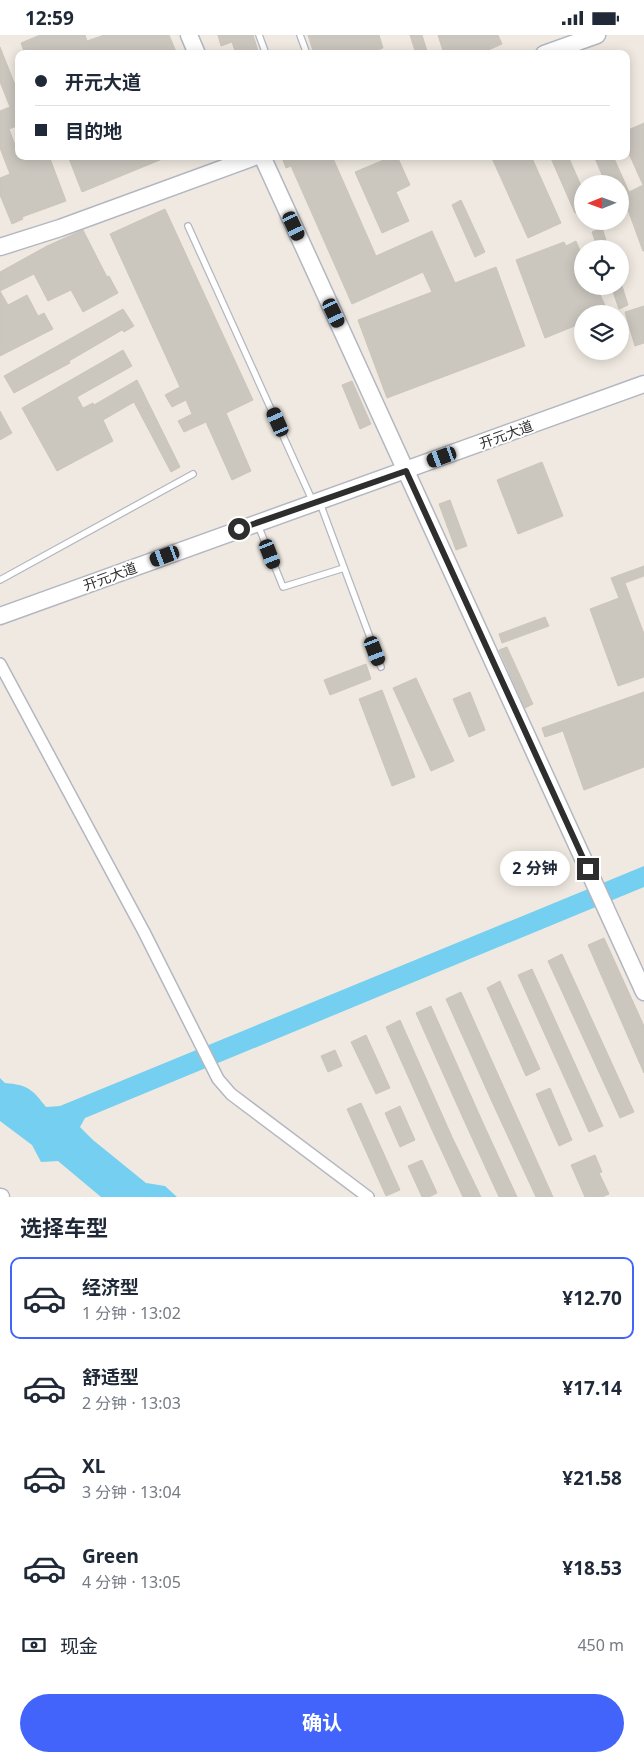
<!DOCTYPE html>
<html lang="zh">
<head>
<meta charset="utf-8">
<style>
	:root { --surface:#fff; --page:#f2f2f3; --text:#1f2937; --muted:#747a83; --line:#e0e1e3; --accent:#4264fb }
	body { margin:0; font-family:"Noto Sans","Noto Sans SC",sans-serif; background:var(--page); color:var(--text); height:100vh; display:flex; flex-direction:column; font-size:19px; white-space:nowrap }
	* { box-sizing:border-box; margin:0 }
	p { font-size:16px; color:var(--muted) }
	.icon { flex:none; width:28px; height:28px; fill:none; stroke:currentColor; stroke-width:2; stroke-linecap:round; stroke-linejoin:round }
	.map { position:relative; height:1162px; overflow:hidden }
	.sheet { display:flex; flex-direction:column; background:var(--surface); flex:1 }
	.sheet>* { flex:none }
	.banner { position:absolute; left:15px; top:15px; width:615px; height:110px; border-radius:10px; box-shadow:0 2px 12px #0003; display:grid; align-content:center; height:110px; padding:0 20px; background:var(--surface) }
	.needle { width:32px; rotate:269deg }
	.fabs { position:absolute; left:574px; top:140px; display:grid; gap:10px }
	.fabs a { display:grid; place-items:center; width:55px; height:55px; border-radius:50%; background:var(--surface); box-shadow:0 2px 12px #0003; font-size:25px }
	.end { position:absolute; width:22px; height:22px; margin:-11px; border:6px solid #2e2e2e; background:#fff; box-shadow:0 0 0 2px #fff }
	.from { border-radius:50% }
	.bubble { position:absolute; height:35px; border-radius:18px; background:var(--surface); box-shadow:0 2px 12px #0003; font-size:16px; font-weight:700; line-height:35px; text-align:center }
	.car { position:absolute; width:15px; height:30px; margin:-15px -8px; border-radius:6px; box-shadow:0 0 4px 1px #0007; background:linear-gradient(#222 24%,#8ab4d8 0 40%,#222 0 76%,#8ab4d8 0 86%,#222 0) }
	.banner b { display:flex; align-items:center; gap:18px; height:48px; font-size:19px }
	.banner b+b { border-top:1px solid var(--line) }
	.banner i { width:12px; height:12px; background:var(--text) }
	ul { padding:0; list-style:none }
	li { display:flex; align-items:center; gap:15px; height:82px; margin:0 10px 8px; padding:0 10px; border:2px solid transparent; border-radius:10px }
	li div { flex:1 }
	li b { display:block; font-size:19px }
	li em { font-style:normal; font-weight:700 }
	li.current { border-color:var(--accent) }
	li>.icon { width:45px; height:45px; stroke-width:1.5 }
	h2 { padding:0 20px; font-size:22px; line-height:60px }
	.pay { display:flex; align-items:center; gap:12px; height:55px; padding:0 20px; font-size:19px }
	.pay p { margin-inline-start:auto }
	.button { display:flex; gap:10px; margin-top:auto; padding:10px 20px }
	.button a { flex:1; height:58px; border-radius:30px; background:var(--accent); color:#fff; font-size:20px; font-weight:700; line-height:58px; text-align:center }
	.status { display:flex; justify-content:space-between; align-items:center; height:35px; padding:0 25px; background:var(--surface); direction:ltr }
	.status svg { height:14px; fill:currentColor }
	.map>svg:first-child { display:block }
	.water { fill:#75cff0 }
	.building { fill:#cbc7bf; stroke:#cbc5ba }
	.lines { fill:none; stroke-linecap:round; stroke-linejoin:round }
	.lane-casing { stroke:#b4b7c1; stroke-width:8 }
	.street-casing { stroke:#b4b7c1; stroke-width:14 }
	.secondary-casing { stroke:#b4b7c1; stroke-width:19 }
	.lane { stroke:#fff; stroke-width:5.5 }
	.street { stroke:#fff; stroke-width:11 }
	.secondary { stroke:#fff; stroke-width:16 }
	.route { stroke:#2e2e2e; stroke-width:6 }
	.labels { text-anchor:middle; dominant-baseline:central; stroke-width:4; stroke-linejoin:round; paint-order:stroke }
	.street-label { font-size:14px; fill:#2e2e2e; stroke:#fff }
</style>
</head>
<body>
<div class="status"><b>12:59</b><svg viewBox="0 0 49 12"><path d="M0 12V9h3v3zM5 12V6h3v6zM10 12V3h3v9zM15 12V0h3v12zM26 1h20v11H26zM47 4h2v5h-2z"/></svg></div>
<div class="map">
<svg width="644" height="1162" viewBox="0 0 644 1162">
	<rect width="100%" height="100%" fill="#efe9e1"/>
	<path class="water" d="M 644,831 L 644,852 L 85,1083 L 80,1092 L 93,1105 L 146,1148 L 165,1151 L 177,1162 L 101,1162 L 58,1126 L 41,1127 L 32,1110 L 0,1086 L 0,1043 L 5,1048 C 28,1050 32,1054 46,1072 L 60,1071 Z"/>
	<g class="building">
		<polygon points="40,0 85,0 87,6 104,0 169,0 177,19 25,19 21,8"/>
		<polygon points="218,0 253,0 259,19 236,19 232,7 221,11"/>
		<polygon points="308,0 379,0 383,13 366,19 314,19"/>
		<polygon points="410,0 422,0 428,19 416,19"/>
		<polygon points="438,0 498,0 502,9 486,16 487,19 444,19"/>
		<polygon points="0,12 19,60 19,90 9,94 19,121 49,121 66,166 22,182 23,184 12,189 0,160 0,143 10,139 0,113 0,76 10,72 0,47"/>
		<polygon points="644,88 644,216 643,216 628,175 622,178 620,173 620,149 606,149 594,121 613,121 629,157 643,150 626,112 626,96"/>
		<polygon points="68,121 167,121 167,122 82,157"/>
		<polygon points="292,121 332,121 376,221 432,196 455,248 496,232 525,311 387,363 358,285 432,257 423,237 352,269 291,131 286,133 283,125"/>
		<polygon points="385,121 397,121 410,150 396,157 409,186 382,198 355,137 386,124"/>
		<polygon points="491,121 531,121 561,188 528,203"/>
		<polygon points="550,121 568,121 582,153 582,175 575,178"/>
		<polygon points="461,165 485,217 475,222 452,170"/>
		<polygon points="165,174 253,365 226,378 251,436 232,445 206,387 184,397 178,386 192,379 186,365 172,372 165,360 180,352 110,199"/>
		<polygon points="602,193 609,214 598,214 592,197"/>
		<polygon points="83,195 107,242 109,241 118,258 83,277 71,255 48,266 34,239 0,256 0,237 47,211"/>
		<polygon points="576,206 582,221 582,251 596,251 609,279 582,279 582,288 545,303 516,225 564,207 566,211"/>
		<polygon points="611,251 622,251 628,270 619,274"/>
		<polygon points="0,256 8,270 27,260 38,281 44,278 53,294 0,321"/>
		<polygon points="644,271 644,308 635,311 625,277"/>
		<polygon points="123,274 134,291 124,297 122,295 69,326 70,328 14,358 4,341"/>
		<polygon points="123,315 132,331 77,362 83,373 93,368 94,370 137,345 180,432 171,437 134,367 103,385 113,406 57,436 22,373"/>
		<polygon points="352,346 371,389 360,394 342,350"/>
		<polygon points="0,376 12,398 0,405"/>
		<polygon points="542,427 563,481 518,499 497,445"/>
		<polygon points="450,465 467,511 456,515 439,469"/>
		<polygon points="644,531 644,541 625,548 644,599 644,642 618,651 590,574 619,563 611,543"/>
		<polygon points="545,582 549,591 502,608 499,599"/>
		<polygon points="507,612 533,669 525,673 499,615"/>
		<polygon points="366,629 371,644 330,660 324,645"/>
		<polygon points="416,643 454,726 431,736 393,653"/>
		<polygon points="382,655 415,742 392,751 359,664"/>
		<polygon points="470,657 485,695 469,702 453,664"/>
		<polygon points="644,657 644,732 584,755 563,696 545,702 542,693"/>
		<polygon points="604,903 644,991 644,1038 588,910"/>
		<polygon points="562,919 634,1077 620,1083 548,926"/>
		<polygon points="532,934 603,1091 589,1097 518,940"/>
		<polygon points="500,946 540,1034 526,1041 487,953"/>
		<polygon points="461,957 513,1073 553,1162 536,1162 493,1069 446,964"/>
		<polygon points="431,971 483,1088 517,1162 499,1162 463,1083 416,978"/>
		<polygon points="400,985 452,1102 481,1162 463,1162 433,1097 386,992"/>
		<polygon points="366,1000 390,1053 376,1059 351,1007"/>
		<polygon points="335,1015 342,1031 328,1037 321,1021"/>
		<polygon points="550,1053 572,1105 559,1111 536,1059"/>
		<polygon points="361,1068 400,1155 386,1161 347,1074"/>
		<polygon points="400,1071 415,1105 400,1112 385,1078"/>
		<polygon points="595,1120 602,1137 599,1138 609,1159 602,1162 585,1162 571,1130"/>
		<polygon points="422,1125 437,1158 429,1162 422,1162 408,1131"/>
	</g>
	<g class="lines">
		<g class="lane-casing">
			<g id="lane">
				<polyline points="259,0 266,19"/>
				<polyline points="300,0 307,19"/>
				<polyline points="188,191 313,467"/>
				<polyline points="320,468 381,632"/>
				<polyline points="258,490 283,552 344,533"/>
				<polyline points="0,545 193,439"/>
			</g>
		</g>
		<g class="street-casing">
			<polyline id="street" points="0,629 144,897 218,1044 231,1059 368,1162"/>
		</g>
		<g class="secondary-casing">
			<g id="secondary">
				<polyline points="189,0 197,19"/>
				<polyline points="544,19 597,0"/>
				<polyline points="262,121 644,957"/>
				<polyline points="0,212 60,193 257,121"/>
				<polyline points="0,581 644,349"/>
				<polyline points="0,1162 1,1162"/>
			</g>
		</g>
		<use href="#lane" class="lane"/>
		<use href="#street" class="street"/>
		<use href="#secondary" class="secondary"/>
	</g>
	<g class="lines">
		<polyline class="route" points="239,494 406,436 588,834"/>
	</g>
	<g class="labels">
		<g class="street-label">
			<text transform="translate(506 399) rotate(-20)">开元大道</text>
			<text transform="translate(110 541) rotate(-20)">开元大道</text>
		</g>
	</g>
</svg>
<div class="fabs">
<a><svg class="needle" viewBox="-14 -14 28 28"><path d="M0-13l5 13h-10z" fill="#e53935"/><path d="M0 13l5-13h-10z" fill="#747a83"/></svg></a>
<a><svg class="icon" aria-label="locate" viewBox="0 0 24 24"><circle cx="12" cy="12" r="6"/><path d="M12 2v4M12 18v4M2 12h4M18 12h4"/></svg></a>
<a><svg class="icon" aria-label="layers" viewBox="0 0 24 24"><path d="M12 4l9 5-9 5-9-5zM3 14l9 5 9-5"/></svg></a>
</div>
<i class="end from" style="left:239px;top:494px"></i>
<i class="end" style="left:588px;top:834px"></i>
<div class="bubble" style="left:500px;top:816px;width:70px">2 分钟</div>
<i class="car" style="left:294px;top:191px;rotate:155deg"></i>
<i class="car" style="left:334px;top:278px;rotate:155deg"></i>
<i class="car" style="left:278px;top:387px;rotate:336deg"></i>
<i class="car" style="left:442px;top:422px;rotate:250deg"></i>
<i class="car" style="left:270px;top:519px;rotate:159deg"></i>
<i class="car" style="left:165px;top:521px;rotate:250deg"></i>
<i class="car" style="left:375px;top:616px;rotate:159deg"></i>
<div class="banner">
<b><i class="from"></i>开元大道</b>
<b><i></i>目的地</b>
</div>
</div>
<section class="sheet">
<h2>选择车型</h2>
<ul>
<li class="current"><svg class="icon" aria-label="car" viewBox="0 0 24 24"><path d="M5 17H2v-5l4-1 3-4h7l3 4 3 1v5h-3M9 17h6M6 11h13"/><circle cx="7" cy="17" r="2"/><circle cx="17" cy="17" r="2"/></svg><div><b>经济型</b><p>1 分钟 · 13:02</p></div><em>¥12.70</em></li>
<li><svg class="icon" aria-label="car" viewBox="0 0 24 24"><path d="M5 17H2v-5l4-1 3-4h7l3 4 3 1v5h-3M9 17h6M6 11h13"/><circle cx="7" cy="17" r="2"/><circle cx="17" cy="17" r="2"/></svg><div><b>舒适型</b><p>2 分钟 · 13:03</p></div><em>¥17.14</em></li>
<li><svg class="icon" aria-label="car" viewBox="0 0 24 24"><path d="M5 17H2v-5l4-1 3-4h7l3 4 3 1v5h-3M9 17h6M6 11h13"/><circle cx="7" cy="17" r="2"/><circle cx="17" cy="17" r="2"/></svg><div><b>XL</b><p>3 分钟 · 13:04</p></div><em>¥21.58</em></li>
<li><svg class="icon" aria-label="car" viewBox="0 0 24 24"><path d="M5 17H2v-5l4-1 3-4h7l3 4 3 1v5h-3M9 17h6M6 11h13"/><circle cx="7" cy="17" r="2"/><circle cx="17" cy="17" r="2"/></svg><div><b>Green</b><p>4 分钟 · 13:05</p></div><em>¥18.53</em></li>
</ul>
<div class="pay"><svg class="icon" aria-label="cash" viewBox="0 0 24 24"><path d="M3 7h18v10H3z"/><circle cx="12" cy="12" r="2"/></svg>现金<p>450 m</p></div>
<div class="button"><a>确认</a></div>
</section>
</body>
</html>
